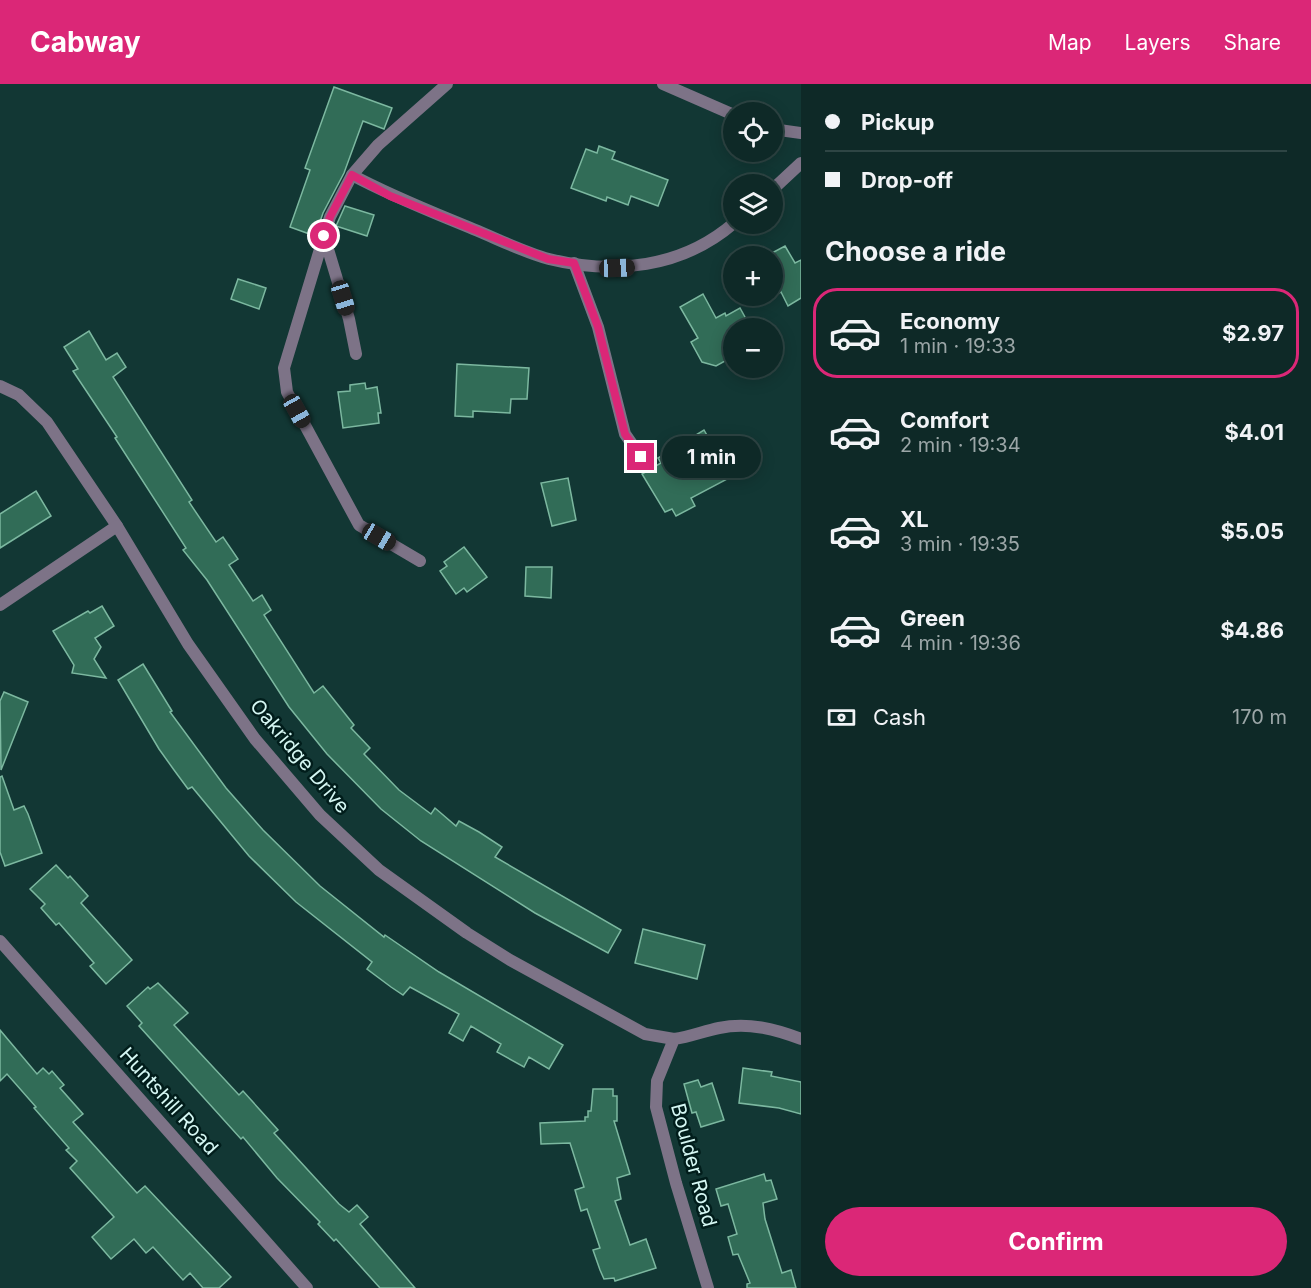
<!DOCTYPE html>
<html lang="en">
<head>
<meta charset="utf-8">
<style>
	:root { --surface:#0e2927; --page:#17312f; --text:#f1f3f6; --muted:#9ba6a7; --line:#2e4544; --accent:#db2777 }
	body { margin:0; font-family:Inter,sans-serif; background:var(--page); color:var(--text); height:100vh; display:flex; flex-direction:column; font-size:22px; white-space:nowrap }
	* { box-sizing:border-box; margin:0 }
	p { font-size:20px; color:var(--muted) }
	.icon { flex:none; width:33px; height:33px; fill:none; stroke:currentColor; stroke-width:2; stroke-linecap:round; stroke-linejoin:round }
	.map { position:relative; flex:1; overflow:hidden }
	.details { display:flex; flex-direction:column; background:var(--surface); width:510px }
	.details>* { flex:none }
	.hud { display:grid; align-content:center; height:132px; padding:0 24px; background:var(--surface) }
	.buttons { position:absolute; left:723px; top:18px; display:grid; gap:12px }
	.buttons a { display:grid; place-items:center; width:60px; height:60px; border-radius:50%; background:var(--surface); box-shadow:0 3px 15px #0003,0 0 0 2px var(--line); font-size:30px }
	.end { position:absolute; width:27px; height:27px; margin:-14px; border:8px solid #db2777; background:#fff; box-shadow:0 0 0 3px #fff }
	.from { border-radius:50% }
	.bubble { position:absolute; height:42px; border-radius:21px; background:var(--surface); box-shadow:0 3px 15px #0003,0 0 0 2px var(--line); font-size:20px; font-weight:700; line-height:42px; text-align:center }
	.car { position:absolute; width:18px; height:36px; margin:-18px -9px; border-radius:8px; box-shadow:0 0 4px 2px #0007; background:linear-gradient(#222 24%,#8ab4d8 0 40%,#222 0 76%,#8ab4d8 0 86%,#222 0) }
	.hud b { display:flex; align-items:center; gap:21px; height:57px; font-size:22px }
	.hud b+b { border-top:2px solid var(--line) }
	.hud i { width:15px; height:15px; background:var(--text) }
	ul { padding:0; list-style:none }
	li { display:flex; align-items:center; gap:18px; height:90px; margin:0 12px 9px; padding:0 12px; border:3px solid transparent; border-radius:24px }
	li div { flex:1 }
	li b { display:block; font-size:22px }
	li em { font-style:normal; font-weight:700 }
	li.current { border-color:var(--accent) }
	li>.icon { width:54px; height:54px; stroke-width:1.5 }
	h2 { padding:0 24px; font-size:27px; line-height:72px }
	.pay { display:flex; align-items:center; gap:15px; height:66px; padding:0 24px; font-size:22px }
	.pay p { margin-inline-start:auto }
	.button { display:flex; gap:12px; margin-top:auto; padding:12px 24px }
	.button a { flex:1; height:69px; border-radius:36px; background:var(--accent); color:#fff; font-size:24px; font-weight:700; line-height:69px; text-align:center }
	header { display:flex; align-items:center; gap:36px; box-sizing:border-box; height:84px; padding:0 30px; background:var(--accent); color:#fff }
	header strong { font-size:28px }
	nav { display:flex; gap:33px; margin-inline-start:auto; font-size:21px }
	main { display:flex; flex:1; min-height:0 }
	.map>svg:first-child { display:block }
	.building { fill:#316c57; stroke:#7cb8a0; stroke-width:1.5 }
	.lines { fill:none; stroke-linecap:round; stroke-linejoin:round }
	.service { stroke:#7d7387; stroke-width:12 }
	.minor { stroke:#7d7387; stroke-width:12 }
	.route { stroke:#db2777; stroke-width:8 }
	.labels { text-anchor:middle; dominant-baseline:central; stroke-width:5; stroke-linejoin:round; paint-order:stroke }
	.street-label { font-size:20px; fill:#d5f7f3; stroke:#011d1b }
</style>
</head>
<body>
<header>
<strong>Cabway</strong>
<nav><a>Map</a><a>Layers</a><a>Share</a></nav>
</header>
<main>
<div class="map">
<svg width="801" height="1204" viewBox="0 0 801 1204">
	<rect width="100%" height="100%" fill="#123734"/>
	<g class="building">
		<polygon points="334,3 392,24 384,45 363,37 344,89 323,129 315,152 290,143 310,86 305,84"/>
		<polygon points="599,62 615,68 612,75 668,96 658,122 631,112 628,121 607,113 606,117 571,104 586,65 597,69"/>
		<polygon points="345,122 374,131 367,152 336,142"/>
		<polygon points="785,162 795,179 801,176 801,214 788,222 781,208 772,212 772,169"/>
		<polygon points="238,195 266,204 259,225 231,215"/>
		<polygon points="703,210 716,234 725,229 726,232 740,224 751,244 734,244 734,272 716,282 702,278 691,258 698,254 680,223"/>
		<polygon points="89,247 106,276 117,269 126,283 113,293 192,416 189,418 216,458 223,453 238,475 229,481 253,517 262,511 271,526 264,531 314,609 323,602 354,641 351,644 370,664 364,670 399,706 431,730 435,724 456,742 459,737 479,748 502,763 495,773 621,846 608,869 535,829 421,757 381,725 327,670 289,623 207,496 183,466 186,464 115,354 117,353 73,287 78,285 64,263"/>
		<polygon points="457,280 529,284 527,315 511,315 510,329 473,327 473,333 455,332"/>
		<polygon points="365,299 366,305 377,303 381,329 378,329 379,339 343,344 338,308 350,307 350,301"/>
		<polygon points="704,346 731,393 691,414 695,422 676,432 672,425 665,428 642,390 661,379 658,374"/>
		<polygon points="568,394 576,436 552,442 541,399"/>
		<polygon points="36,407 51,432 0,464 0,430"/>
		<polygon points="464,463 487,493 467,508 464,504 456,510 440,487 447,482 444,478"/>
		<polygon points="526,483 552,483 551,514 525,512"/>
		<polygon points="102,522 114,542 95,554 101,563 94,575 106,594 72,589 74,581 53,547 88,527 90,529"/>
		<polygon points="143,580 172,627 170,628 226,704 263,746 320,802 384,853 385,851 439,888 563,961 549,985 529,973 524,983 497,968 501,960 471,942 463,957 449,949 459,930 410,903 403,911 391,903 367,885 372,878 296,818 249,772 192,703 188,705 174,686 159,665 118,596"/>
		<polygon points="4,608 28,618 1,686 0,617"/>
		<polygon points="2,692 14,726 24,722 28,730 42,769 5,782 0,768 0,693"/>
		<polygon points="56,781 68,794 70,792 88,812 81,819 132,876 106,900 90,882 94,879 59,839 56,841 41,824 45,820 30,805"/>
		<polygon points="643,845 705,861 697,895 635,879"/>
		<polygon points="158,899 188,929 174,941 239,1011 243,1007 278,1046 274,1049 339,1120 349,1128 357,1121 368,1133 360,1140 415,1204 380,1204 336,1155 334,1157 318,1140 320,1138 277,1094 243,1053 241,1055 139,942 142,939 127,922 148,903 150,905"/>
		<polygon points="0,946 37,990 43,984 49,990 52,987 64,1001 60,1004 83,1030 73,1038 137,1109 145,1102 231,1193 219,1204 203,1204 190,1189 183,1196 153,1163 146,1169 134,1155 111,1175 92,1153 114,1133 70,1084 77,1077 66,1066 69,1064 34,1024 36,1023 7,990 0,997"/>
		<polygon points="743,984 772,988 771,992 801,998 801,1030 779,1024 739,1019"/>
		<polygon points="698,996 701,1003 712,999 724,1036 701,1043 696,1028 692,1029 684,1000"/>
		<polygon points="593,1005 613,1005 613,1012 617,1012 617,1037 614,1037 630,1090 617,1094 621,1115 615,1117 630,1161 646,1155 656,1184 615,1197 614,1194 604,1195 600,1186 593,1166 600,1164 587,1125 581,1127 575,1106 584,1103 570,1059 541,1060 540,1039 585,1037 585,1033 588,1033 588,1027 591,1027"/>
		<polygon points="764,1090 766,1097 771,1096 777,1115 763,1119 765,1135 782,1189 791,1186 796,1204 747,1204 747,1200 750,1199 738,1170 733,1171 728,1153 737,1150 728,1120 721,1122 716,1105"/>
	</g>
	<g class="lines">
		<polyline class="service" points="574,179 598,243 625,350 641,373"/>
		<g class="minor">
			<polyline points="663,0 734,31"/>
			<polyline points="772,45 801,49"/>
			<path d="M 352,91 C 391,112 432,128 473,145 C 498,155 523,168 549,175 C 614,191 682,184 734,139"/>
			<polyline points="772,106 801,79"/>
			<polyline points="324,152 284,284 287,308 359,441 420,477"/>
			<polyline points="356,270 349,235 324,152 330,133 352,91 378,61 447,0"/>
			<polyline points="0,302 19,311 47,338 117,442 188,560 255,655 320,731 379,786 467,849 510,876 645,950 674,955"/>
			<polyline points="0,521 117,442"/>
			<polyline points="0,857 307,1204"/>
			<path d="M 708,1204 L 676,1099 L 656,1023 L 657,997 L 674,955 C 690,953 704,947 719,944 C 748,938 775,945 801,955"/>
		</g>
	</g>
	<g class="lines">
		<polyline class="route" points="324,152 330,133 352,91 390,112 548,175 574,179 598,243 625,350 641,373"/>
	</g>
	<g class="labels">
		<g class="street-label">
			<text transform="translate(300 672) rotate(50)">Oakridge Drive</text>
			<text transform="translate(169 1017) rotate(48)">Huntshill Road</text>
			<text transform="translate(694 1081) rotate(75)">Boulder Road</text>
		</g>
	</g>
</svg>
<div class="buttons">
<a><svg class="icon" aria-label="locate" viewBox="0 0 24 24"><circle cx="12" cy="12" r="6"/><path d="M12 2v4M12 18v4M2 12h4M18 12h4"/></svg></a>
<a><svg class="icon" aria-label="layers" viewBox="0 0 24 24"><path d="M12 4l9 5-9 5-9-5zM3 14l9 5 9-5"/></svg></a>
<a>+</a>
<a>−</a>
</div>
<i class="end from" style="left:324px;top:152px"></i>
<i class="end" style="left:641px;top:373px"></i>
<div class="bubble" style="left:662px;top:352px;width:99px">1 min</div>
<i class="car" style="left:617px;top:184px;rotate:88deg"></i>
<i class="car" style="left:343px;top:214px;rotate:163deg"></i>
<i class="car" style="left:297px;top:327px;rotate:151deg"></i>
<i class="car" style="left:379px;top:453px;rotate:120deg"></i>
</div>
<section class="details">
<div class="hud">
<b><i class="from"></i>Pickup</b>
<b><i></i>Drop-off</b>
</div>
<h2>Choose a ride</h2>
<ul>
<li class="current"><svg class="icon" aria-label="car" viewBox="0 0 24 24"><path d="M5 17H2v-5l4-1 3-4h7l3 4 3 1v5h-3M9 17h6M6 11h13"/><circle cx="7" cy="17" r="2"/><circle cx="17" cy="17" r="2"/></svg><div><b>Economy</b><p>1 min · 19:33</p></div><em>$2.97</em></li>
<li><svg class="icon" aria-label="car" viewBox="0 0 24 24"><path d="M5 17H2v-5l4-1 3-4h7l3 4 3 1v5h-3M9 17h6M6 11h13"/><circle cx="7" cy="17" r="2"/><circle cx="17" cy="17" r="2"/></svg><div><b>Comfort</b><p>2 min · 19:34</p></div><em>$4.01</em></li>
<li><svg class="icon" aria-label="car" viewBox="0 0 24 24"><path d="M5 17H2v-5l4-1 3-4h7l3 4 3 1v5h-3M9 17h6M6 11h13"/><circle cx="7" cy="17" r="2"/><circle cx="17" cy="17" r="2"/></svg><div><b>XL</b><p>3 min · 19:35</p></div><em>$5.05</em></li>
<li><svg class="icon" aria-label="car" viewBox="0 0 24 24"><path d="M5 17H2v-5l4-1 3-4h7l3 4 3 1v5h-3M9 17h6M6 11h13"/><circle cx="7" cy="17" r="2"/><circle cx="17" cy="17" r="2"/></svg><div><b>Green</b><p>4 min · 19:36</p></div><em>$4.86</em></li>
</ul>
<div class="pay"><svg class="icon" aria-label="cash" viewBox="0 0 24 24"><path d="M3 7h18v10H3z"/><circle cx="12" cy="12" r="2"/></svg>Cash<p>170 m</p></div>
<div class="button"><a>Confirm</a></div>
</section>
</main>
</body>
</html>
